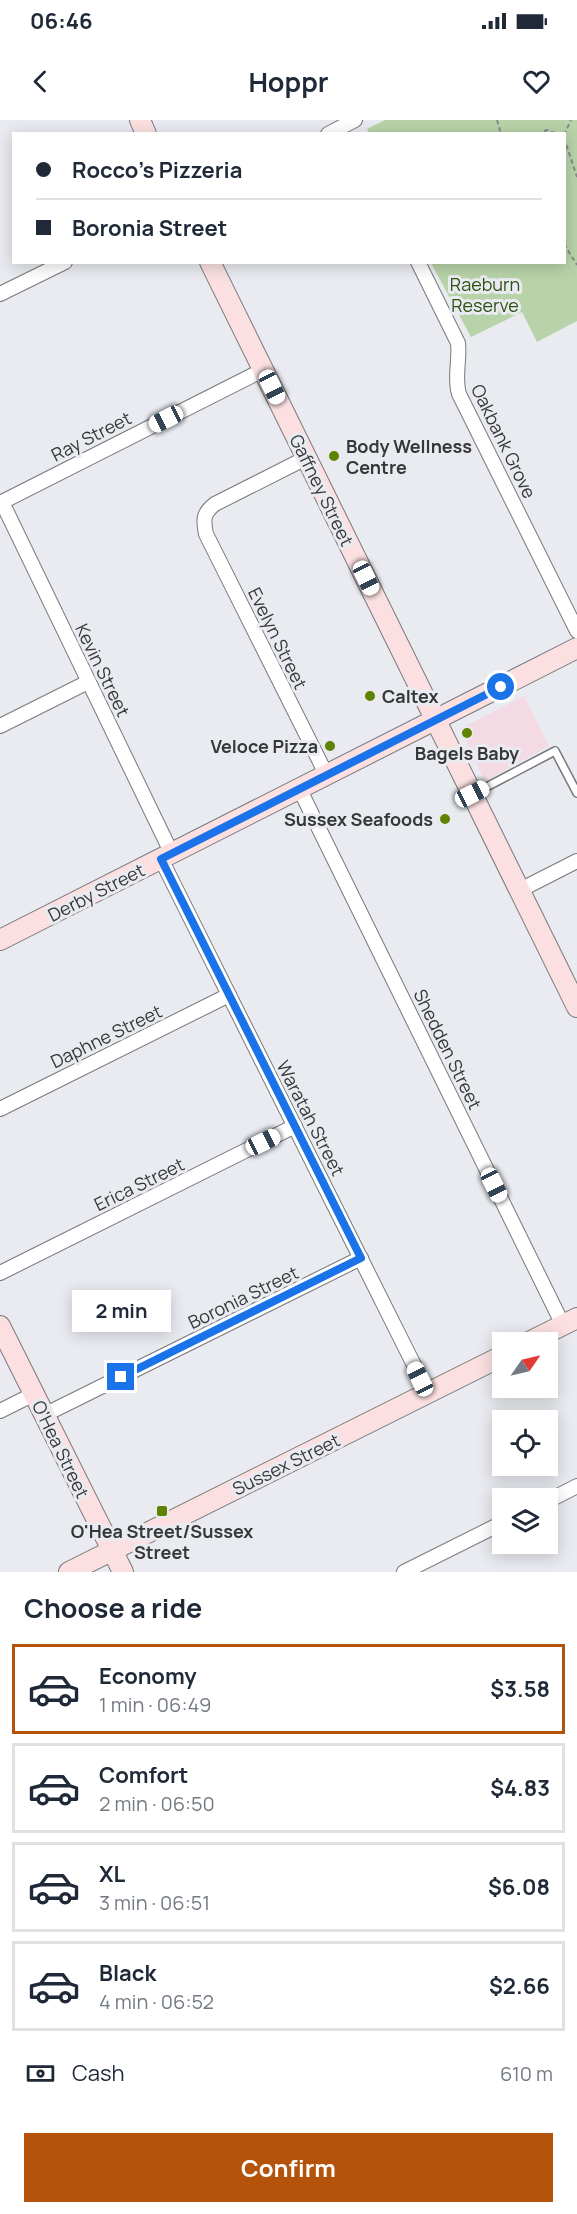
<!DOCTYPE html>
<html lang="en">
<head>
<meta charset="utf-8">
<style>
	:root { --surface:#fff; --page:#f2f2f3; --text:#1f2937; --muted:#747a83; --line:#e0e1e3; --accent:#b45309 }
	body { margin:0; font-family:Manrope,sans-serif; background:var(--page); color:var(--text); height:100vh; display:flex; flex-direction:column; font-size:22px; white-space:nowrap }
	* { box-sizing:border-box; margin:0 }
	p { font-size:20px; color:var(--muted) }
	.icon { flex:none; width:33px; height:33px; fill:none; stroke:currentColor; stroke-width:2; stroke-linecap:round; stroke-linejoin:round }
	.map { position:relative; height:1452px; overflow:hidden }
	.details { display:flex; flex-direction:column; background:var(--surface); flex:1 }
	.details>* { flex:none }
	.guide { position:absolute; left:12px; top:12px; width:554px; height:132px; border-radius:0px; box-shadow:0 3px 15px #0003; display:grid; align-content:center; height:132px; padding:0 24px; background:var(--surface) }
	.needle { width:39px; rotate:56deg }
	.controls { position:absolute; left:492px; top:1212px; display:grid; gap:12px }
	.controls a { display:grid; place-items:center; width:66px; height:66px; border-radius:0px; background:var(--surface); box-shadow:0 3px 15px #0003; font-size:30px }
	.end { position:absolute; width:27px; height:27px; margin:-14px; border:8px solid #1a73e8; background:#fff; box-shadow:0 0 0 3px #fff }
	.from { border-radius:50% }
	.bubble { position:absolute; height:42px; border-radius:0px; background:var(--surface); box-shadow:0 3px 15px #0003; font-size:20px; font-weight:700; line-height:42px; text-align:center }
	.car { position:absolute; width:18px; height:36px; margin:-18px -9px; border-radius:8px; box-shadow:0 0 4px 2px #0007; background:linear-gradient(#fff 24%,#345 0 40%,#fff 0 76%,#345 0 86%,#fff 0) }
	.guide b { display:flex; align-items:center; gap:21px; height:57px; font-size:22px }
	.guide b+b { border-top:2px solid var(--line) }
	.guide i { width:15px; height:15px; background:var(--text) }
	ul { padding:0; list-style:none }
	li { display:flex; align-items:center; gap:18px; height:90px; margin:0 12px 9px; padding:0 12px; border:3px solid var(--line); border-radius:0px }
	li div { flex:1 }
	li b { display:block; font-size:22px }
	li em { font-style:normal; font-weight:700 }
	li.current { border-color:var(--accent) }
	li>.icon { width:54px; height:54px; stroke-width:1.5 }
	h2 { padding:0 24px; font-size:27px; line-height:72px }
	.pay { display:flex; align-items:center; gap:15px; height:66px; padding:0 24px; font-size:22px }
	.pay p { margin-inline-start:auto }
	.cta { display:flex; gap:12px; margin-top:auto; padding:12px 24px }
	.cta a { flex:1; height:69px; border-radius:0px; background:var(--accent); color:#fff; font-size:24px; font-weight:700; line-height:69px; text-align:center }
	.status { display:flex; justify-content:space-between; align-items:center; height:42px; padding:0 30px; background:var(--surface); direction:ltr }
	.status svg { height:16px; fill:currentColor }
	header { display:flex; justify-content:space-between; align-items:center; height:78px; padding:0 24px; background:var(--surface); font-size:27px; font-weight:700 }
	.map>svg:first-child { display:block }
	.commercial { fill:#f3dae3 }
	.green { fill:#b8d3a9 }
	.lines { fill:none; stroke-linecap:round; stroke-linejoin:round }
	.lane-casing { stroke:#76787c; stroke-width:10 }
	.street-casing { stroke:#76787c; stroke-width:16 }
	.secondary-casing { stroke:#76787c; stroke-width:22 }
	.path { stroke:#888a8d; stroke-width:2; stroke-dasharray:4.5 3; stroke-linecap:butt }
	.lane { stroke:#fff; stroke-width:7 }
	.street { stroke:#fff; stroke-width:14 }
	.secondary { stroke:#fce0e1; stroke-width:20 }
	.route { stroke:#1a73e8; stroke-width:8 }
	.poi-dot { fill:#5e8301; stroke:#e9ebf0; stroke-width:2 }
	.labels { text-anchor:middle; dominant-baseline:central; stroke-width:6; stroke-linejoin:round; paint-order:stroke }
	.park-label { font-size:18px; fill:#2e5212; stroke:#e9ebf0 }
	.street-label { font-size:18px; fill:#363739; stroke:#e9ebf0 }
	.poi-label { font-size:18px; font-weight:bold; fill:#363739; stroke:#e9ebf0; text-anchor:start }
</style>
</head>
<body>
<div class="status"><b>06:46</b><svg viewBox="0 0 49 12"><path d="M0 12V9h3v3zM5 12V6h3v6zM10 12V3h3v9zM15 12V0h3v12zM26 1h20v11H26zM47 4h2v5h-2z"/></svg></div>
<header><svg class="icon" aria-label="back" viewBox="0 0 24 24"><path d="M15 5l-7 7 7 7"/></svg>Hoppr<svg class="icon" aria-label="heart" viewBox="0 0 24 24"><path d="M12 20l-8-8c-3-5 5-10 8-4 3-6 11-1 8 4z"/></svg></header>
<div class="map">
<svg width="577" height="1452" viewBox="0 0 577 1452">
	<rect width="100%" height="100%" fill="#e9ebf0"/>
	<polygon class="commercial" points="524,576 549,626 485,661 460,609"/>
	<polygon class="green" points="385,0 577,0 577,201 537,222 522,192 471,217 431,143 564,142 564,14 369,13 367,9"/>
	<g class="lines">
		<g class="lane-casing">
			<polyline id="lane" points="475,673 555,631 577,673"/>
		</g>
		<g class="street-casing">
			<g id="street">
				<polyline points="328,14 355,0"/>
				<path d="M 418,142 L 458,223 C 460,241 454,257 459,274 L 577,511"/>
				<polyline points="0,174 65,142"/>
				<path d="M 306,338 L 215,384 C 203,393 203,400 206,414 L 327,656"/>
				<polyline points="2,382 172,734"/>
				<polyline points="0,383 263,250"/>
				<polyline points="0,606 88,562"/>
				<polyline points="300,670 563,1205"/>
				<polyline points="161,739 428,1273"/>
				<polyline points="520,770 577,741"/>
				<polyline points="0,989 229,875"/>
				<polyline points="0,1153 295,1006"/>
				<polyline points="0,1291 34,1274"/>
				<polyline points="44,1295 361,1138"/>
				<polyline points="548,1381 577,1366"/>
				<polyline points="404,1452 502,1403"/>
			</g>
		</g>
		<g class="secondary-casing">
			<g id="secondary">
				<polyline points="140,0 146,14"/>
				<polyline points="210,142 577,887"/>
				<polyline points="0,820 577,528"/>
				<polyline points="0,1206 123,1452"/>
				<polyline points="529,1222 577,1198"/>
				<polyline points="69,1452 502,1236"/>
			</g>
		</g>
		<g class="path">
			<polyline points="497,0 501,14"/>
			<polyline points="537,14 547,10 557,14"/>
			<polyline points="564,15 571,0"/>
			<polyline points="564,18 577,57"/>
			<polyline points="564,124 577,145"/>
		</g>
		<use href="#lane" class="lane"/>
		<use href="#street" class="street"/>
		<use href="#secondary" class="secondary"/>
	</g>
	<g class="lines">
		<polyline class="route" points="121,1257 361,1138 161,739 501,567"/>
	</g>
	<g class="poi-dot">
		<circle cx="334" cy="336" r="6"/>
		<circle cx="370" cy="576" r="6"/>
		<circle cx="467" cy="613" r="6"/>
		<circle cx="330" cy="626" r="6"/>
		<circle cx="445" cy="699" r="6"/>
		<rect x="156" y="1385" width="12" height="12" rx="3"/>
	</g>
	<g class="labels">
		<g class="park-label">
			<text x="485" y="164">Raeburn<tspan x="485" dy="21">Reserve</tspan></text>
		</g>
		<g class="street-label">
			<text transform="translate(91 316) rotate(-27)">Ray Street</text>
			<text transform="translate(504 321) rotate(64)">Oakbank Grove</text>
			<text transform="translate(322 370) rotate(64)">Gaffney Street</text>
			<text transform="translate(278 518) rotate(64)">Evelyn Street</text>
			<text transform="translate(103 550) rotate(64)">Kevin Street</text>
			<text transform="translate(96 772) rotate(-27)">Derby Street</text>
			<text transform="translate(106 916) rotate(-26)">Daphne Street</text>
			<text transform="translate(448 929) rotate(64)">Shedden Street</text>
			<text transform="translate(311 998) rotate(63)">Waratah Street</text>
			<text transform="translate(139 1064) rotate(-26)">Erica Street</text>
			<text transform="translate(243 1177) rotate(-26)">Boronia Street</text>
			<text transform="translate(61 1329) rotate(64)">O'Hea Street</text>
			<text transform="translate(286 1344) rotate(-26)">Sussex Street</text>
		</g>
		<g class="poi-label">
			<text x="346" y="326">Body Wellness<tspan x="346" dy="21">Centre</tspan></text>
			<text x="382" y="576">Caltex</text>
			<text x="318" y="626" text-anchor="end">Veloce Pizza</text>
			<text x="467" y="633" text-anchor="middle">Bagels Baby</text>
			<text x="433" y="699" text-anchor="end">Sussex Seafoods</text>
			<text x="162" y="1411" text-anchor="middle">O'Hea Street/Sussex<tspan x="162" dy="21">Street</tspan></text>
		</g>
	</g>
</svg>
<div class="controls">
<a><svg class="needle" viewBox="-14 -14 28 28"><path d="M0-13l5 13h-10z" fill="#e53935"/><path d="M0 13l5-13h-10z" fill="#747a83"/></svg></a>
<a><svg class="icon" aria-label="locate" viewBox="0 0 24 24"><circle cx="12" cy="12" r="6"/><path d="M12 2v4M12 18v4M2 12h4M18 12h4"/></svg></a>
<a><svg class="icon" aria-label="layers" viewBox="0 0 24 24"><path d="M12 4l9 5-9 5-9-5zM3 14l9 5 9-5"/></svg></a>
</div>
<i class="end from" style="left:501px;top:567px"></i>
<i class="end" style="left:121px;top:1257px"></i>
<div class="bubble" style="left:72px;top:1170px;width:99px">2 min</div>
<i class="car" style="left:272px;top:267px;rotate:154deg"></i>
<i class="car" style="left:166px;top:299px;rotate:243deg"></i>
<i class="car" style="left:366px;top:458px;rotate:154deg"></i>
<i class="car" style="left:472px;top:674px;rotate:63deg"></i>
<i class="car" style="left:263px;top:1022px;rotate:64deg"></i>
<i class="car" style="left:494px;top:1065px;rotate:154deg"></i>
<i class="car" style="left:420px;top:1259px;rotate:334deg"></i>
<div class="guide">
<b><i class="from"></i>Rocco's Pizzeria</b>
<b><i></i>Boronia Street</b>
</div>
</div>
<section class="details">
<h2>Choose a ride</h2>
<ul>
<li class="current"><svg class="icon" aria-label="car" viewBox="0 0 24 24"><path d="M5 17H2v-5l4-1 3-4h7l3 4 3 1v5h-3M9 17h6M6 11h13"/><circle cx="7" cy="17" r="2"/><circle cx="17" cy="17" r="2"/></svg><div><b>Economy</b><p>1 min · 06:49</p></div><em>$3.58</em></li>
<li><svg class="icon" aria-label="car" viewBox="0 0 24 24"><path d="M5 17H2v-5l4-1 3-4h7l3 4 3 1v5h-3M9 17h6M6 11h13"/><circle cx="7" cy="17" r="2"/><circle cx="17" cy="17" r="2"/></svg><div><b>Comfort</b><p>2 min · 06:50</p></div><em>$4.83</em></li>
<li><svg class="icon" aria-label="car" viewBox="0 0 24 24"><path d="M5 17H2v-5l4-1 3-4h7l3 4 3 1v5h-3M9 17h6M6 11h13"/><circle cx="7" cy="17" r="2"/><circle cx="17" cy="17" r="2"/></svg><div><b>XL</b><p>3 min · 06:51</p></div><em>$6.08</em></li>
<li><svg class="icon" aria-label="car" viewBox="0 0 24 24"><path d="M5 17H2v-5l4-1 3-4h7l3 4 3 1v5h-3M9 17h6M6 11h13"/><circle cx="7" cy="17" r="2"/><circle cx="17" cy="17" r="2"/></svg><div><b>Black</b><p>4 min · 06:52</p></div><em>$2.66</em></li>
</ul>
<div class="pay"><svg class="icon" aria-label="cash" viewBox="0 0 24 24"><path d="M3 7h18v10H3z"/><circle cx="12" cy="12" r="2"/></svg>Cash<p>610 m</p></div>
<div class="cta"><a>Confirm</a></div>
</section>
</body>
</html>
